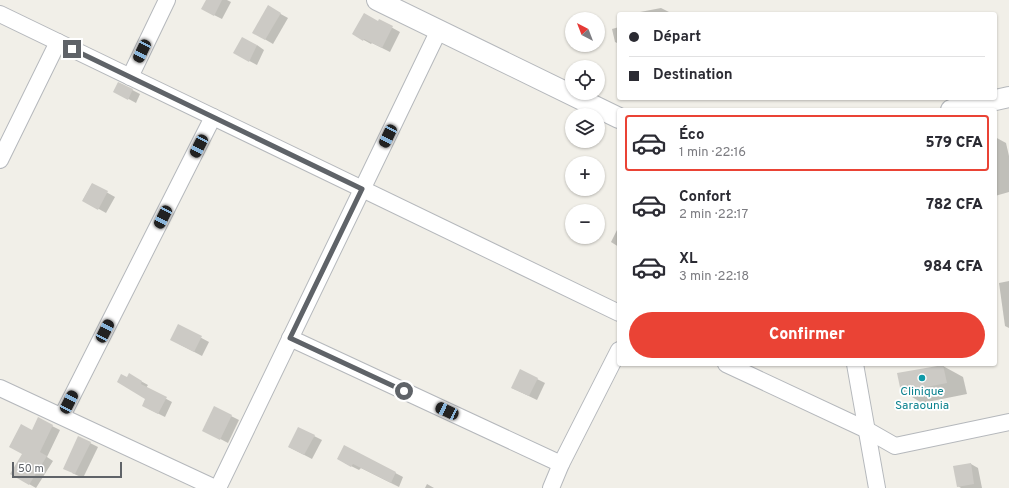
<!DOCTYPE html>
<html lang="fr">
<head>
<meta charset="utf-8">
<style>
	:root { --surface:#fff; --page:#f7f7f7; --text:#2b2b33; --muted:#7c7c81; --line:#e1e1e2; --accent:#ea4335 }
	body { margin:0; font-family:Overpass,sans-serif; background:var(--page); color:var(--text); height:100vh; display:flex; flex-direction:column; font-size:15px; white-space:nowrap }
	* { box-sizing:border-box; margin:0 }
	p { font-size:13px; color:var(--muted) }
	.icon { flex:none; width:22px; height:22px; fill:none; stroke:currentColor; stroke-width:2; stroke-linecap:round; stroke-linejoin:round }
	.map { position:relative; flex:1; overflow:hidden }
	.side { position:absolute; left:617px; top:108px; width:380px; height:258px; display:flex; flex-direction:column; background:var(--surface); border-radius:4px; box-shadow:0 1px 3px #0004 }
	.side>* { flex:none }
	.hud { position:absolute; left:617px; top:12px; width:380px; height:88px; border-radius:4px; box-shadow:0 1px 3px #0004; display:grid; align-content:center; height:88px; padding:0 12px; background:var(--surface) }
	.needle { width:26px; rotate:318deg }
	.fabs { position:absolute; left:565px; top:12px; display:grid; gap:8px }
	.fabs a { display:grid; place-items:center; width:40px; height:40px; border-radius:50%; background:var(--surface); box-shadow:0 1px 3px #0004; font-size:20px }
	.scale { position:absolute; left:12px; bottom:10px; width:110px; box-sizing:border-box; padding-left:4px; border:2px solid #5f6368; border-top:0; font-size:11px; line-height:14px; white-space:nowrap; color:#5f6368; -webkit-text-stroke:3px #fff; paint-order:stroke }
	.end { position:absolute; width:18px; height:18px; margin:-9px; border:5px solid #5f6368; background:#fff; box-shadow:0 0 0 2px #fff }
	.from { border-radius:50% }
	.car { position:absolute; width:12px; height:24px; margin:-12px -6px; border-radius:5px; box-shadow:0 0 3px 1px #0007; background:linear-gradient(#222 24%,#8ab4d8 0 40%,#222 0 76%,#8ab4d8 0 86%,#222 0) }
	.hud b { display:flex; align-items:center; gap:14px; height:38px; font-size:15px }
	.hud b+b { border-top:1px solid var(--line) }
	.hud i { width:10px; height:10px; background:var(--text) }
	ul { padding:7px 0 0; list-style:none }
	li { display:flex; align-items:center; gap:12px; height:56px; margin:0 8px 6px; padding:0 4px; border:2px solid transparent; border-radius:4px }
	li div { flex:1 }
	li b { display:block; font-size:15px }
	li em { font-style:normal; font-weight:800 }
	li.on { border-color:var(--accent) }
	li>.icon { width:36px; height:36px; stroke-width:1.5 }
	.primary-button { display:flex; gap:8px; margin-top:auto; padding:8px 12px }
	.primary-button a { flex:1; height:46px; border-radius:24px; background:var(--accent); color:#fff; font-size:16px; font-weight:800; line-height:46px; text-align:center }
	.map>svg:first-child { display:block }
	.shadow { fill:#0003 }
	.building { fill:#cccac5 }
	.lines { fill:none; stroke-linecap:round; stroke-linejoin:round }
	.minor-casing { stroke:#b5b8bc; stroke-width:18 }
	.tertiary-casing { stroke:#b5b8bc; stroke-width:22 }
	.minor { stroke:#fff; stroke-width:16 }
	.tertiary { stroke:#fff; stroke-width:20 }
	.route { stroke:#5f6368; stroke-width:5 }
	.culture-dot { fill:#0f9aa8; stroke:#fff; stroke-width:1.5 }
	.labels { text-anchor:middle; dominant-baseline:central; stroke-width:3.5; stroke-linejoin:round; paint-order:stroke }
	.culture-label { font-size:12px; fill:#0d838f; stroke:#fff }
</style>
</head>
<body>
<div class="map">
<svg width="1009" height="488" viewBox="0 0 1009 488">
	<rect width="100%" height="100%" fill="#f1efe8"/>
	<g class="shadow">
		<polygon points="207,0 227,0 231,2 222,19 210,13"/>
		<polygon points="268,7 288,18 273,44 261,37"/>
		<polygon points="661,8 669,12 669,14 640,14 640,12"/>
		<polygon points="380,21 400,32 390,52 372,43 371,44 353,34 379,22"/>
		<polygon points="619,27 619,44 615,42 612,29"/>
		<polygon points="257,45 264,50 257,65 242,57"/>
		<polygon points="119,83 140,94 136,103 114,91"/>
		<polygon points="995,137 1006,143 1009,156 1009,192 995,196"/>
		<polygon points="92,184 115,197 106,213 83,200"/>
		<polygon points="617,230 619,230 619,247 611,242"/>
		<polygon points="1009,281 1009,328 1005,326 999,283"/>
		<polygon points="179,326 209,342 202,356 179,344"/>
		<polygon points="943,366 963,377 967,394 922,403 902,391 899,374"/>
		<polygon points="130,375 148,385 146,388 172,402 165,417 149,409 147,399 128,378"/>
		<polygon points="537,379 545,383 537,400 512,388"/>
		<polygon points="231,416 239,420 228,443 209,433"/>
		<polygon points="38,419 60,430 47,457 53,461 36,488 29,484 23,454"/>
		<polygon points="314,436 322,440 312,459 289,447"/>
		<polygon points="90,443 98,447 83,478 72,473"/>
		<polygon points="344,446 403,477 399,487 361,468 359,470 345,463"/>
		<polygon points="971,464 978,468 982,488 961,488 958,486"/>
		<polygon points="427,484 434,488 425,488"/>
	</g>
	<g class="building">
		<polygon points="206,0 222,0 214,16 201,9"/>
		<polygon points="268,5 281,13 265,40 252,33"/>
		<polygon points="364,13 378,21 379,19 393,26 382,48 364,39 363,41 352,34"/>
		<polygon points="242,37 257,45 249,62 233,53"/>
		<polygon points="118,82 133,89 128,100 113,92"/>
		<polygon points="92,183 108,191 98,210 82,201"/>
		<polygon points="178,324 202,336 194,352 170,340"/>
		<polygon points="943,365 947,383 901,392 897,373"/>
		<polygon points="520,369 538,378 529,396 511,388"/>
		<polygon points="129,373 142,381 141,384 167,397 158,414 142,406 145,399 117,382 121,374 127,377"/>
		<polygon points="214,406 232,415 220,440 202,431"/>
		<polygon points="38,417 53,425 40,452 47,456 29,485 10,474 22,454 9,447 21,424 32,430"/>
		<polygon points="298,427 315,435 304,455 288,447"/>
		<polygon points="78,436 91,442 75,474 63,469"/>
		<polygon points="344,445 396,472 391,483 353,464 351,467 337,459"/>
		<polygon points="971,463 974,484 957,487 953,466"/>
	</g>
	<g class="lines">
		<g class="minor-casing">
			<g id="minor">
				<polyline points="0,14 619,313"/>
				<polyline points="130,77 167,0"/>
				<polyline points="0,160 58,42"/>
				<polyline points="290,338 561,464"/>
				<polyline points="726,364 867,430 895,446 1009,422"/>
				<polyline points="855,364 877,488"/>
				<polyline points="0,388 215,488"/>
				<polyline points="62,416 213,117"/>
				<polyline points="218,488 439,30"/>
				<polyline points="551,488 561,464 619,350"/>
			</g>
		</g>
		<g class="tertiary-casing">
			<g id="tertiary">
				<polyline points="377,0 619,118"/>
				<polyline points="951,110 1009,97"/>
			</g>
		</g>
		<use href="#minor" class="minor"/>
		<use href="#tertiary" class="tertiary"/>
	</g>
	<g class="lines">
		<polyline class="route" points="72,49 362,189 290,338 404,391"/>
	</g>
	<circle class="culture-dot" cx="922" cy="378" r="4"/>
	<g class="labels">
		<g class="culture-label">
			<text x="922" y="392">Clinique<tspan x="922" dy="14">Saraounia</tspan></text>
		</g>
	</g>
</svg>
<div class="fabs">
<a><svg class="needle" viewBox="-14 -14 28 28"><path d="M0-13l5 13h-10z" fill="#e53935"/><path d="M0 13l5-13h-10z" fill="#7c7c81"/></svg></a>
<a><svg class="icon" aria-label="locate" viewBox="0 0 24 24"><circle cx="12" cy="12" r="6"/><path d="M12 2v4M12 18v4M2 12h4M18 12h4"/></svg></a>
<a><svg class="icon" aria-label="layers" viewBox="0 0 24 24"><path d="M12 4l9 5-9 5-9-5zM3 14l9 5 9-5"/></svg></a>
<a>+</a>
<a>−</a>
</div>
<div class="scale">50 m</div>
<i class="end from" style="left:404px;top:391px"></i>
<i class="end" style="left:72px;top:49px"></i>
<i class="car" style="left:142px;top:51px;rotate:206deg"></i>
<i class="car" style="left:388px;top:136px;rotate:206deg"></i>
<i class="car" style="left:199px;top:146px;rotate:207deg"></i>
<i class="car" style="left:163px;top:217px;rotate:207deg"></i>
<i class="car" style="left:105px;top:331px;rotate:27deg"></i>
<i class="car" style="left:69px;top:402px;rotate:27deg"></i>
<i class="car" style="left:447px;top:411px;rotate:295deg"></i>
<div class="hud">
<b><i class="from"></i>Départ</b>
<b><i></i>Destination</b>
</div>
<section class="side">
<ul>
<li class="on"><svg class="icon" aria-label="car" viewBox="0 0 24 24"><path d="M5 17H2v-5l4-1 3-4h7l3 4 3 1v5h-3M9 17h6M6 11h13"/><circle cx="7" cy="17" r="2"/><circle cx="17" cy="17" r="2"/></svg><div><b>Éco</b><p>1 min · 22:16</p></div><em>579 CFA</em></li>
<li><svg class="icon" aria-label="car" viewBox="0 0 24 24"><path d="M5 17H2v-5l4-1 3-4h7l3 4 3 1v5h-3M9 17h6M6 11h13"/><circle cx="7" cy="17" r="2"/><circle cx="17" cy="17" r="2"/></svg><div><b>Confort</b><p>2 min · 22:17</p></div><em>782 CFA</em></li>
<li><svg class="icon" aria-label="car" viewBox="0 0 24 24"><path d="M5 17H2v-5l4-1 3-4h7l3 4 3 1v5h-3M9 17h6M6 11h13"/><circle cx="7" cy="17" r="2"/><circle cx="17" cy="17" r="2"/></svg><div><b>XL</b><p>3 min · 22:18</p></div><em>984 CFA</em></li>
</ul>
<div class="primary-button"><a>Confirmer</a></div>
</section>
</div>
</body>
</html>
